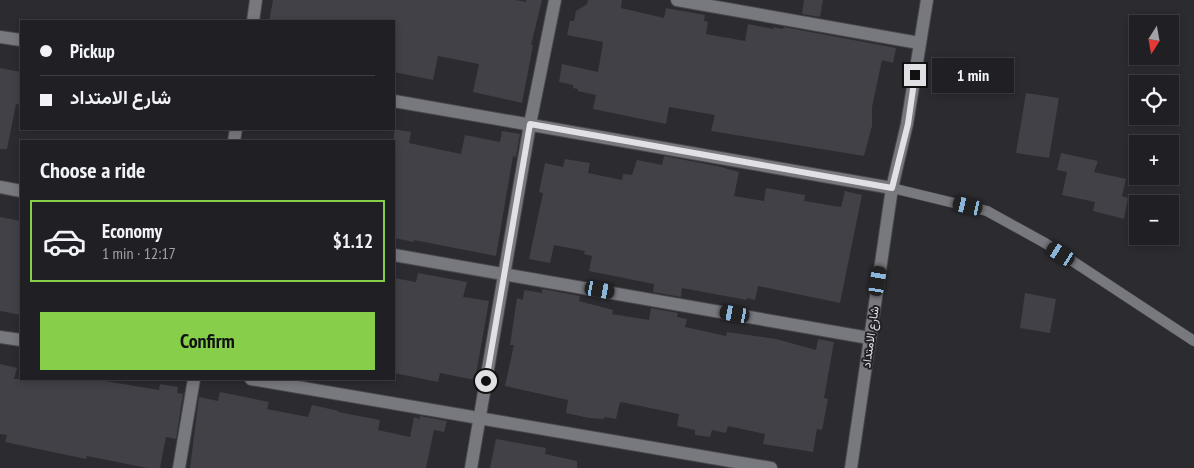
<!DOCTYPE html>
<html lang="en">
<head>
<meta charset="utf-8">
<style>
	:root { --surface:#202024; --page:#28282c; --text:#f1f3f6; --muted:#a2a3a6; --line:#3d3e41; --accent:#87cf4b }
	body { margin:0; font-family:"PT Sans Narrow",Vazirmatn,sans-serif; background:var(--page); color:var(--text); height:100vh; display:flex; flex-direction:column; font-size:19px; white-space:nowrap }
	* { box-sizing:border-box; margin:0 }
	p { font-size:16px; color:var(--muted) }
	.icon { flex:none; width:28px; height:28px; fill:none; stroke:currentColor; stroke-width:2; stroke-linecap:round; stroke-linejoin:round }
	.map { position:relative; flex:1; overflow:hidden }
	.details { position:absolute; left:20px; top:140px; width:375px; height:240px; display:flex; flex-direction:column; background:var(--surface); border-radius:0px; box-shadow:0 2px 8px #0003,0 0 0 1px var(--line) }
	.details>* { flex:none }
	.top-card { position:absolute; left:20px; top:20px; width:375px; height:110px; border-radius:0px; box-shadow:0 2px 8px #0003,0 0 0 1px var(--line); display:grid; align-content:center; height:110px; padding:0 20px; background:var(--surface) }
	.needle { width:32px; rotate:191deg }
	.tools { position:absolute; left:1129px; top:15px; display:grid; gap:10px }
	.tools a { display:grid; place-items:center; width:50px; height:50px; border-radius:0px; background:var(--surface); box-shadow:0 2px 8px #0003,0 0 0 1px var(--line); font-size:25px }
	.end { position:absolute; width:22px; height:22px; margin:-11px; border:6px solid #e1e1e5; background:#111; box-shadow:0 0 0 2px #111 }
	.from { border-radius:50% }
	.bubble { position:absolute; height:35px; border-radius:0px; background:var(--surface); box-shadow:0 2px 8px #0003,0 0 0 1px var(--line); font-size:16px; font-weight:700; line-height:35px; text-align:center }
	.car { position:absolute; width:15px; height:30px; margin:-15px -8px; border-radius:6px; box-shadow:0 0 4px 1px #0007; background:linear-gradient(#222 24%,#8ab4d8 0 40%,#222 0 76%,#8ab4d8 0 86%,#222 0) }
	.top-card b { display:flex; align-items:center; gap:18px; height:48px; font-size:19px }
	.top-card b+b { border-top:1px solid var(--line) }
	.top-card i { width:12px; height:12px; background:var(--text) }
	ul { padding:0; list-style:none }
	li { display:flex; align-items:center; gap:15px; height:82px; margin:0 10px 8px; padding:0 10px; border:2px solid transparent; border-radius:0px }
	li div { flex:1 }
	li b { display:block; font-size:19px }
	li em { font-style:normal; font-weight:700 }
	li.on { border-color:var(--accent) }
	li>.icon { width:45px; height:45px; stroke-width:1.5 }
	h2 { padding:0 20px; font-size:22px; line-height:60px }
	.button { display:flex; gap:10px; margin-top:auto; padding:10px 20px }
	.button a { flex:1; height:58px; border-radius:0px; background:var(--accent); color:#111; font-size:20px; font-weight:700; line-height:58px; text-align:center }
	.map>svg:first-child { display:block }
	.building { fill:#414147 }
	.lines { fill:none; stroke-linecap:round; stroke-linejoin:round }
	.lane-casing { stroke:#49494d; stroke-width:11 }
	.street-casing { stroke:#49494d; stroke-width:14 }
	.secondary-casing { stroke:#49494d; stroke-width:14 }
	.lane { stroke:#78787f; stroke-width:10 }
	.street { stroke:#78787f; stroke-width:12 }
	.secondary { stroke:#78787f; stroke-width:12 }
	.route { stroke:#e1e1e5; stroke-width:6 }
	.labels { text-anchor:middle; dominant-baseline:central; stroke-width:4; stroke-linejoin:round; paint-order:stroke }
	.street-label { font-size:12px; fill:#e1e1e5; stroke:#212126 }
</style>
</head>
<body>
<div class="map">
<svg width="1194" height="468" viewBox="0 0 1194 468">
	<rect width="100%" height="100%" fill="#2b2b30"/>
	<g class="building">
		<polygon points="273,0 516,0 526,2 526,0 542,0 531,45 533,45 531,56 522,103 473,92 479,64 438,56 433,80 394,72 394,21 269,21"/>
		<polygon points="588,0 622,0 621,8 664,18 666,8 705,15 704,21 708,22 706,34 745,41 748,24 773,29 773,27 783,29 784,27 896,48 893,63 882,60 872,107 872,126 864,156 711,131 715,115 669,107 666,124 593,109 596,95 578,91 578,89 573,88 573,85 559,82 562,64 598,72 603,42 567,35 570,21 574,21 576,11 587,4"/>
		<polygon points="804,0 823,0 820,17 802,14"/>
		<polygon points="0,68 21,72 21,105 16,104 7,149 0,149"/>
		<polygon points="1026,93 1059,98 1049,158 1016,153"/>
		<polygon points="394,129 411,132 409,143 461,154 465,135 500,142 502,131 520,134 516,157 513,156 496,256 414,240 414,242 394,238 396,222 394,222"/>
		<polygon points="1061,153 1098,161 1094,172 1126,179 1122,196 1128,198 1124,219 1093,211 1095,202 1062,195 1067,172 1057,170"/>
		<polygon points="664,156 717,166 739,172 734,196 764,201 766,188 805,195 804,201 841,207 845,191 862,195 840,303 758,286 755,300 747,298 747,300 682,288 681,297 653,292 654,284 589,271 592,256 584,254 585,251 554,245 550,263 529,259 543,193 539,192 545,163 563,167 565,159 590,163 588,173 622,180 623,174 632,175 637,160 662,165"/>
		<polygon points="0,217 21,221 21,315 0,311"/>
		<polygon points="418,273 467,282 463,297 489,301 475,380 440,373 438,382 394,373 394,278 416,282"/>
		<polygon points="542,289 580,296 579,301 613,310 612,314 649,320 651,308 678,313 677,317 687,319 685,327 726,336 727,332 776,339 816,350 818,339 834,342 824,398 828,399 822,430 817,429 813,452 763,444 765,434 728,426 726,433 712,430 710,437 695,435 695,430 677,426 679,414 626,403 620,402 616,419 605,417 604,419 589,418 566,413 568,400 505,386 514,345 510,345 517,298 523,300 524,290 542,293"/>
		<polygon points="1025,293 1056,299 1050,333 1020,328"/>
		<polygon points="0,364 17,368 14,379 93,379 159,390 160,384 178,387 177,393 183,394 176,439 166,437 160,468 147,468 87,456 86,459 5,442 7,435 0,434"/>
		<polygon points="220,392 269,402 267,409 308,417 312,405 339,411 338,412 380,420 378,430 410,437 414,417 420,419 420,416 447,421 444,432 434,430 426,468 190,468 199,397 218,401"/>
		<polygon points="496,439 546,448 545,454 577,461 577,468 490,468"/>
	</g>
	<g class="lines">
		<g class="lane-casing">
			<polyline id="lane" points="892,188 987,211 1045,243 1194,341"/>
		</g>
		<g class="street-casing">
			<g id="street">
				<polyline points="677,0 919,43"/>
				<polyline points="253,21 256,0"/>
				<polyline points="0,37 21,40"/>
				<polyline points="394,101 892,188"/>
				<polyline points="234,141 236,129"/>
				<polyline points="0,187 21,191"/>
				<polyline points="394,255 869,338"/>
				<polyline points="0,337 21,340"/>
				<polyline points="251,379 771,468"/>
				<polyline points="179,468 194,379"/>
				<polyline points="471,468 530,124 555,0"/>
			</g>
		</g>
		<g class="secondary-casing">
			<polyline id="secondary" points="851,468 892,188 907,124 927,0"/>
		</g>
		<use href="#lane" class="lane"/>
		<use href="#street" class="street"/>
		<use href="#secondary" class="secondary"/>
	</g>
	<g class="lines">
		<polyline class="route" points="486,381 530,124 892,188 908,124 915,75"/>
	</g>
	<g class="labels">
		<g class="street-label">
			<text transform="translate(870 337) rotate(-82)">شارع الامتداد</text>
		</g>
	</g>
</svg>
<div class="tools">
<a><svg class="needle" viewBox="-14 -14 28 28"><path d="M0-13l5 13h-10z" fill="#e53935"/><path d="M0 13l5-13h-10z" fill="#a2a3a6"/></svg></a>
<a><svg class="icon" aria-label="locate" viewBox="0 0 24 24"><circle cx="12" cy="12" r="6"/><path d="M12 2v4M12 18v4M2 12h4M18 12h4"/></svg></a>
<a>+</a>
<a>−</a>
</div>
<i class="end from" style="left:486px;top:381px"></i>
<i class="end" style="left:915px;top:75px"></i>
<div class="bubble" style="left:932px;top:58px;width:82px">1 min</div>
<i class="car" style="left:968px;top:206px;rotate:283deg"></i>
<i class="car" style="left:1061px;top:254px;rotate:303deg"></i>
<i class="car" style="left:878px;top:281px;rotate:9deg"></i>
<i class="car" style="left:600px;top:290px;rotate:100deg"></i>
<i class="car" style="left:735px;top:314px;rotate:280deg"></i>
<div class="top-card">
<b><i class="from"></i>Pickup</b>
<b><i></i>شارع الامتداد</b>
</div>
<section class="details">
<h2>Choose a ride</h2>
<ul>
<li class="on"><svg class="icon" aria-label="car" viewBox="0 0 24 24"><path d="M5 17H2v-5l4-1 3-4h7l3 4 3 1v5h-3M9 17h6M6 11h13"/><circle cx="7" cy="17" r="2"/><circle cx="17" cy="17" r="2"/></svg><div><b>Economy</b><p>1 min · 12:17</p></div><em>$1.12</em></li>
</ul>
<div class="button"><a>Confirm</a></div>
</section>
</div>
</body>
</html>
